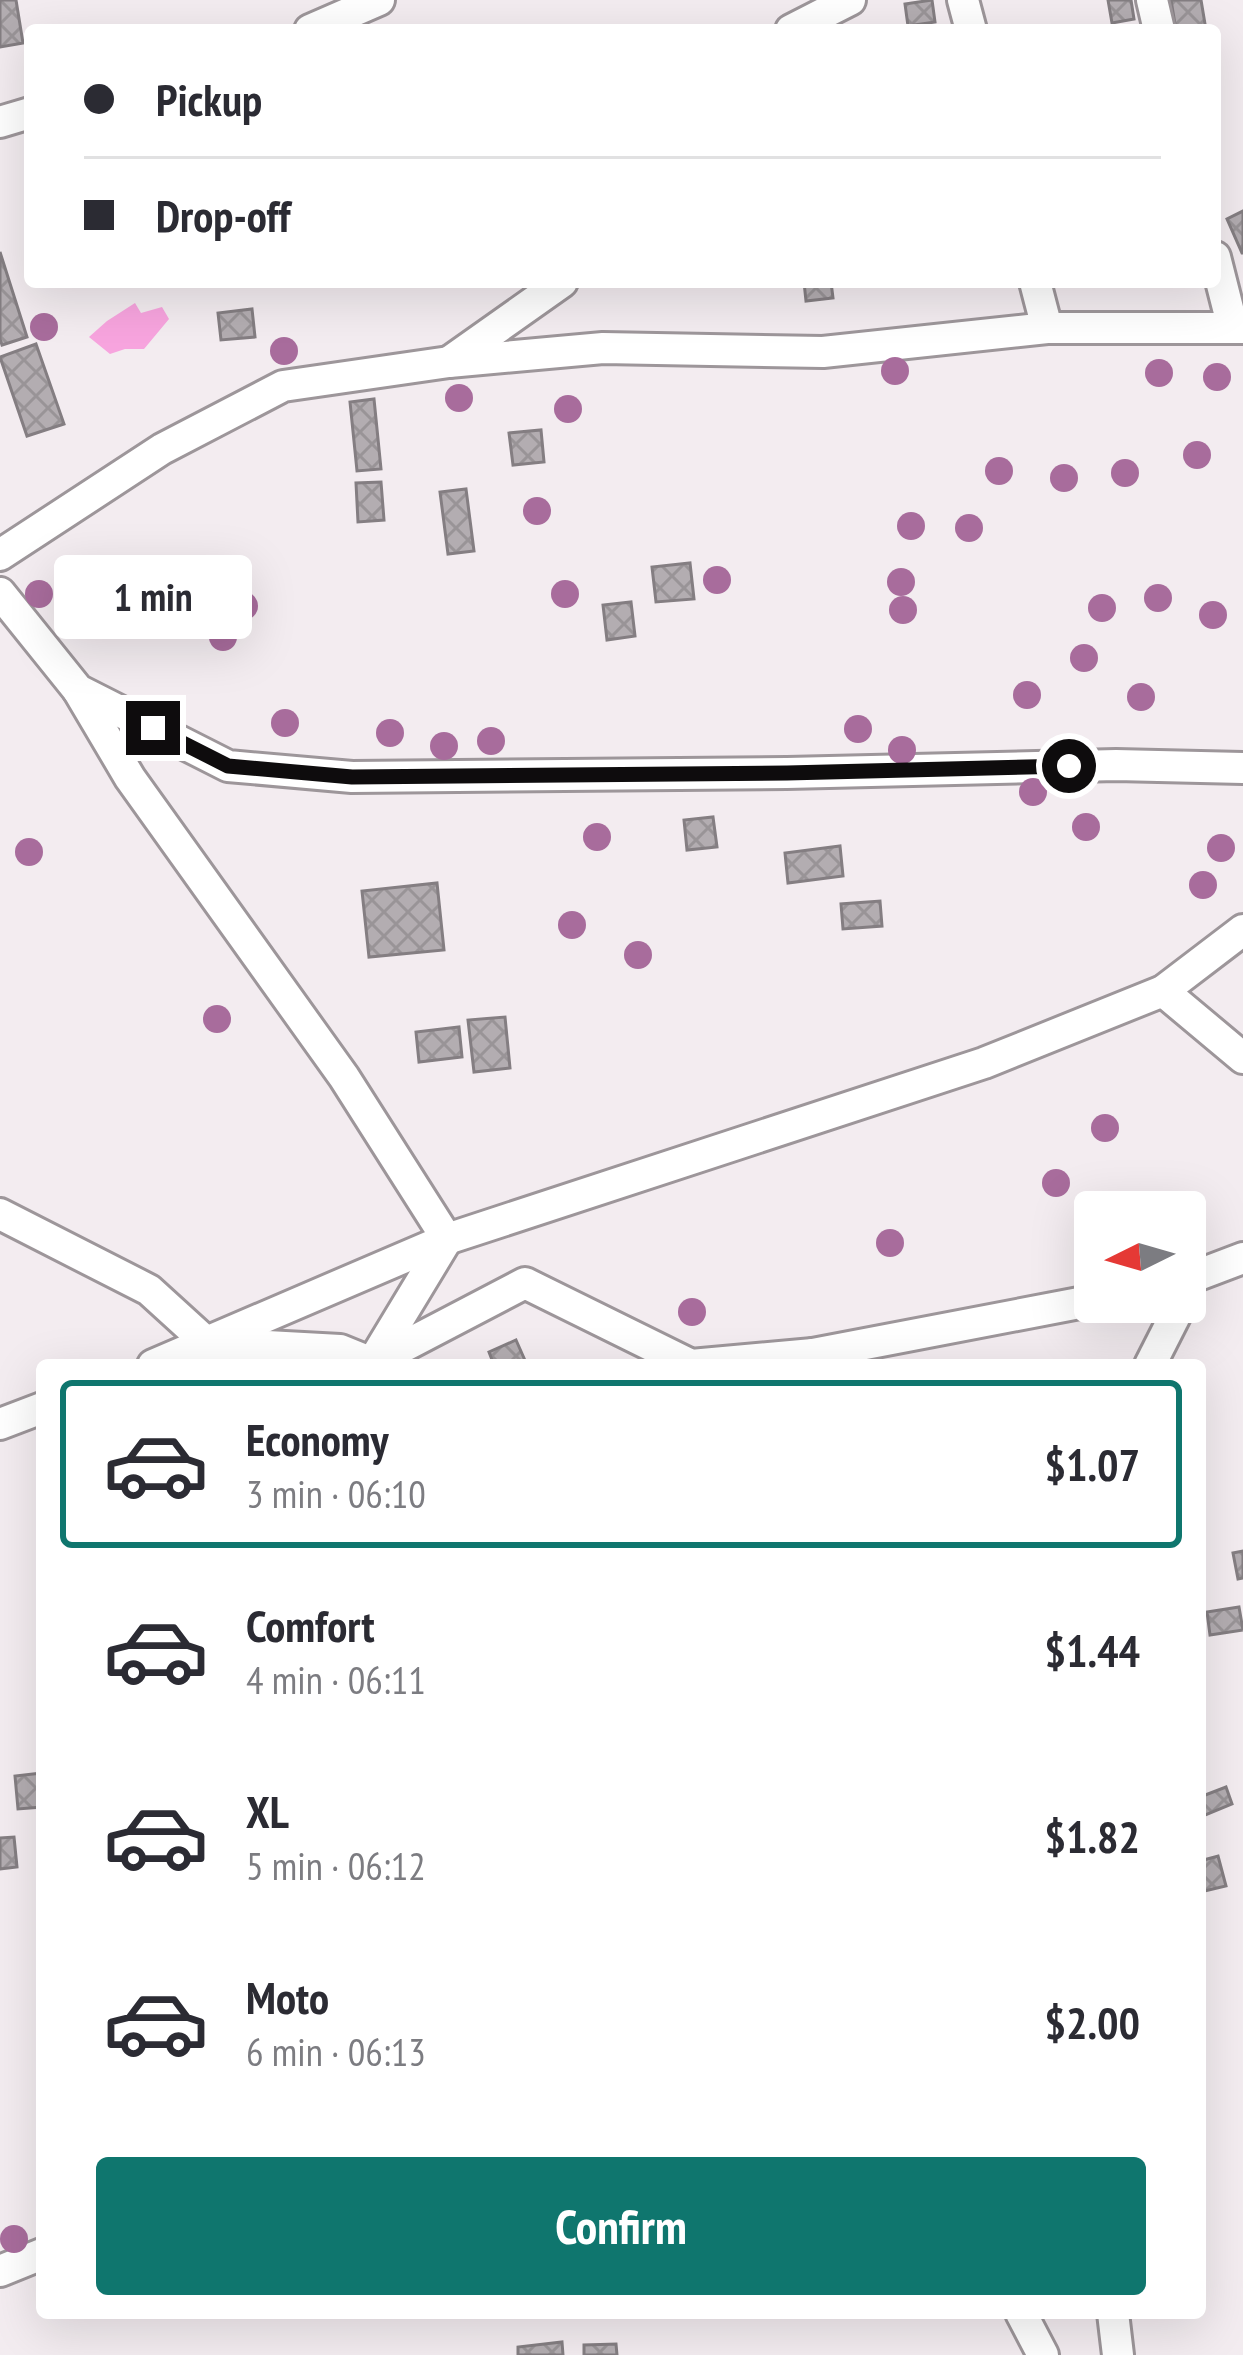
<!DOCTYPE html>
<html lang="en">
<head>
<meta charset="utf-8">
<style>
	:root { --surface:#fff; --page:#f2f2f3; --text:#2b2b33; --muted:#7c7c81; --line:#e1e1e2; --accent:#0f766e }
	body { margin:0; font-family:"PT Sans Narrow",sans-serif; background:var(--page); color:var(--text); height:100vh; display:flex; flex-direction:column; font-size:45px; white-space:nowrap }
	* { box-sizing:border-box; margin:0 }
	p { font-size:39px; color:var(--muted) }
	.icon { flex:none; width:66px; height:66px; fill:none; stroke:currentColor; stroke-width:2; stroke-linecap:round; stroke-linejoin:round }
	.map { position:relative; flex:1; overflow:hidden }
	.drawer { position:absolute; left:36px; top:1359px; width:1170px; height:960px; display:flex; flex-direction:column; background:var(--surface); border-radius:12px; box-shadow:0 12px 48px #0002 }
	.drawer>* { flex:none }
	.banner { position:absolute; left:24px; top:24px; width:1197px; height:264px; border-radius:12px; box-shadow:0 12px 48px #0002; display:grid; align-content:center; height:264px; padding:0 60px; background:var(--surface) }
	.needle { width:78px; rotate:265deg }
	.fabs { position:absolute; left:1074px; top:1191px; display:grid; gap:24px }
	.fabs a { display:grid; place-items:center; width:132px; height:132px; border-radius:12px; background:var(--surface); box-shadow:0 12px 48px #0002; font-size:60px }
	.end { position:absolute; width:54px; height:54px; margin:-27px; border:15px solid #0e0c0d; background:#fff; box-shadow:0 0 0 6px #fff }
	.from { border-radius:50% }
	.bubble { position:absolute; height:84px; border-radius:12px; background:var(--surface); box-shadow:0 12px 48px #0002; font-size:39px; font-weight:800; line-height:84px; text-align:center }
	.banner b { display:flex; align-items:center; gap:42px; height:114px; font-size:45px }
	.banner b+b { border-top:3px solid var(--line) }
	.banner i { width:30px; height:30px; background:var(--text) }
	ul { padding:21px 0 0; list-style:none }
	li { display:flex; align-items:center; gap:36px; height:168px; margin:0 24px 18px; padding:0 36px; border:6px solid transparent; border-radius:12px }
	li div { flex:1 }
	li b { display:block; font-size:45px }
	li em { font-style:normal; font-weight:800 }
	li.active { border-color:var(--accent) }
	li>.icon { width:108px; height:108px; stroke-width:1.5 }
	.action { display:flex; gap:24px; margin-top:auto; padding:24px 60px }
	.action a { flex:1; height:138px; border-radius:12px; background:var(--accent); color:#fff; font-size:48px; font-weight:800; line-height:138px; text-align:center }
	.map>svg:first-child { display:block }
	.water { fill:#f7a4de }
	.building { fill:url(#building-cross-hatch); stroke:#847e82; stroke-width:3 }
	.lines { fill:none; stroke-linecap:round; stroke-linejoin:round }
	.street-casing { stroke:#9d969a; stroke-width:36 }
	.street { stroke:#fff; stroke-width:30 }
	.tree { fill:#a86c9c }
	.route { stroke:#0e0c0d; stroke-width:15 }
</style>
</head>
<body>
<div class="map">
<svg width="1243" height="2355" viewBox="0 0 1243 2355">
	<defs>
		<pattern id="building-cross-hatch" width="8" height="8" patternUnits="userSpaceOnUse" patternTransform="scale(3)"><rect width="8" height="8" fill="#b3adb1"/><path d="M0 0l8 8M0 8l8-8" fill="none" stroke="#999497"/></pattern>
	</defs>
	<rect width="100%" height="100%" fill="#f3ecf0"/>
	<polygon class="water" points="135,303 141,313 162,307 169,319 144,349 125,349 110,354 89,337 107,321"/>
	<g class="building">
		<polygon points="0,0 16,0 23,43 0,47"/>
		<polygon points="932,0 935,22 908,26 905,4"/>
		<polygon points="1108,0 1131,0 1134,19 1112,23"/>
		<polygon points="1171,0 1201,0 1206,30 1176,30"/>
		<polygon points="1243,211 1243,253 1242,253 1227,219"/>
		<polygon points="0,252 27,337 2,345 0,339"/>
		<polygon points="804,282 831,282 833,298 806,301"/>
		<polygon points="252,309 255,337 221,340 218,313"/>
		<polygon points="36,344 64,424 27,436 0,357"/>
		<polygon points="374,399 381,469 357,471 350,402"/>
		<polygon points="541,430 544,462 513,465 509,433"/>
		<polygon points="381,482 384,520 358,522 356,483"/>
		<polygon points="466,489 474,551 448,554 440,492"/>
		<polygon points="690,563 694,599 656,602 652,567"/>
		<polygon points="631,602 635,636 607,640 603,605"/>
		<polygon points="713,817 717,847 687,850 684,820"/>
		<polygon points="840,846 843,876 788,883 785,853"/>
		<polygon points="437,883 444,950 369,957 362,891"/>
		<polygon points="880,901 882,926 843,929 841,904"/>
		<polygon points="505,1017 510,1068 474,1072 468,1020"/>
		<polygon points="459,1027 462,1057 419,1062 416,1032"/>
		<polygon points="516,1340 527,1365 494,1365 489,1352"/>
		<polygon points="1243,1551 1243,1578 1238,1579 1233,1553"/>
		<polygon points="1239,1607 1243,1630 1210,1635 1207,1612"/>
		<polygon points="42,1773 42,1807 18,1809 15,1776"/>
		<polygon points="1226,1787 1232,1804 1203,1816 1200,1797"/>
		<polygon points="14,1837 17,1867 0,1869 0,1838"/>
		<polygon points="1218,1856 1226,1886 1200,1892 1200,1861"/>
		<polygon points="562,2342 563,2355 518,2355 518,2347"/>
		<polygon points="616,2344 617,2355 584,2355 584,2345"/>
	</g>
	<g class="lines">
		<g class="street-casing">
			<g id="street">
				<polyline points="963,0 971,30"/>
				<polyline points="1152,0 1159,30"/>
				<polyline points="310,30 379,0"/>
				<polyline points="791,30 850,0"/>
				<polyline points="0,122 30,113"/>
				<polyline points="1215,257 1233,328"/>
				<polyline points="1035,282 1047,328"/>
				<polyline points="449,362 562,282"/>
				<polyline points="0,555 162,449 283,386 449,362 603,348 823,352 1047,328 1243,328"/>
				<polyline points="0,593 78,690 228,766 352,777 787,773 1116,765 1243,768"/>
				<polyline points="78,690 130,778 344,1077 447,1239 372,1363 375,1365"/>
				<polyline points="1163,991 1243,1058"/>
				<polyline points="0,1214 149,1290 216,1351"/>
				<polyline points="1185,1280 1243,1258"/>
				<polyline points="213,1343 340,1350 372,1363 525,1283 691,1365 813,1354"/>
				<polyline points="800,1362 813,1354 1095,1300"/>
				<polyline points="153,1365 447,1239 984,1063 1163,991 1243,930"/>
				<polyline points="1150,1365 1182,1302"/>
				<polyline points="0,1424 42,1408"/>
				<polyline points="0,2271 42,2254"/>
				<polyline points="1021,2313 1043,2355"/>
				<polyline points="1113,2313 1118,2355"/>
			</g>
		</g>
		<use href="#street" class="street"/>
	</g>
	<g class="tree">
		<circle cx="44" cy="327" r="14"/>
		<circle cx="284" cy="351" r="14"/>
		<circle cx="895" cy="371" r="14"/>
		<circle cx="1159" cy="373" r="14"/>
		<circle cx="1217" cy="377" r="14"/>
		<circle cx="459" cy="398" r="14"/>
		<circle cx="568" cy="409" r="14"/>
		<circle cx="1197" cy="455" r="14"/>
		<circle cx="999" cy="471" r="14"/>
		<circle cx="1125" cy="473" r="14"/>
		<circle cx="1064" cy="478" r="14"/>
		<circle cx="537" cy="511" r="14"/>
		<circle cx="911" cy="526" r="14"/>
		<circle cx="969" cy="528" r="14"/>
		<circle cx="68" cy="579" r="14"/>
		<circle cx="717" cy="580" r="14"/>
		<circle cx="901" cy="582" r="14"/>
		<circle cx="39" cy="594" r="14"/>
		<circle cx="565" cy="594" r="14"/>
		<circle cx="1158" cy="598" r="14"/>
		<circle cx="244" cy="606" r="14"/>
		<circle cx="1102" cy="608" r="14"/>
		<circle cx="903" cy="610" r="14"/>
		<circle cx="1213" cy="615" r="14"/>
		<circle cx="223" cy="637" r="14"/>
		<circle cx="1084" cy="658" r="14"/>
		<circle cx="1027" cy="695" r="14"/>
		<circle cx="1141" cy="697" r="14"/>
		<circle cx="285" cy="723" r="14"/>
		<circle cx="858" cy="729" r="14"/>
		<circle cx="390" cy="733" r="14"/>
		<circle cx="491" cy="741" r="14"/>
		<circle cx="444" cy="746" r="14"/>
		<circle cx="902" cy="750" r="14"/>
		<circle cx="1033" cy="792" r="14"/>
		<circle cx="1086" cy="827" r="14"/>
		<circle cx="597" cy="837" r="14"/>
		<circle cx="1221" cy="848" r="14"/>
		<circle cx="29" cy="852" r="14"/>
		<circle cx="1203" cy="885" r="14"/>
		<circle cx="572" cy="925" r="14"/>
		<circle cx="638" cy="955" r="14"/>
		<circle cx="217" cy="1019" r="14"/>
		<circle cx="1105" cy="1128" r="14"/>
		<circle cx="1056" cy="1183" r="14"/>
		<circle cx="890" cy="1243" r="14"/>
		<circle cx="692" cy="1312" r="14"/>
		<circle cx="14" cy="2239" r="14"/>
	</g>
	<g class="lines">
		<polyline class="route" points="153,728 228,766 352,777 787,773 1069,766"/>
	</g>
</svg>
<div class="fabs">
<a><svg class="needle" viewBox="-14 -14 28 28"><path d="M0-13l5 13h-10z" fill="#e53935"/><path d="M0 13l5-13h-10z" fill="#7c7c81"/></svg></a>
</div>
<i class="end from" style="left:1069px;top:766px"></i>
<i class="end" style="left:153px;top:728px"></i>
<div class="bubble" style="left:54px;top:555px;width:198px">1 min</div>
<div class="banner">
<b><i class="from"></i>Pickup</b>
<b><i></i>Drop-off</b>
</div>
<section class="drawer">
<ul>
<li class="active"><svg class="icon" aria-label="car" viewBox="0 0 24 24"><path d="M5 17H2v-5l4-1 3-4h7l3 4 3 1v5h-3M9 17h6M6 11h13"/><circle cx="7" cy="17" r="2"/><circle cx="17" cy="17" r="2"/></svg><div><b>Economy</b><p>3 min · 06:10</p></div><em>$1.07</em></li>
<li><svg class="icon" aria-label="car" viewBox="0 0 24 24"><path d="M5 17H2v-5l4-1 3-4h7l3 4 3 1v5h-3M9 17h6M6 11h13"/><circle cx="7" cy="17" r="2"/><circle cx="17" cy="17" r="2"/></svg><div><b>Comfort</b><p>4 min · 06:11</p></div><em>$1.44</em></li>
<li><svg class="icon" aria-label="car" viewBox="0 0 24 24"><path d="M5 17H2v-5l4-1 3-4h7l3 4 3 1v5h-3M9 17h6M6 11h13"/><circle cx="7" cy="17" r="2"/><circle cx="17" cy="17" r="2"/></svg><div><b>XL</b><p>5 min · 06:12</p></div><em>$1.82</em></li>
<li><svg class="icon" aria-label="car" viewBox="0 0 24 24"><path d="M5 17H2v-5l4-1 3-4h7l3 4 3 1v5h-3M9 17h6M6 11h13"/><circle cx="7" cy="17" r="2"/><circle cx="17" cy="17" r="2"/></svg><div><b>Moto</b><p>6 min · 06:13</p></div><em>$2.00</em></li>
</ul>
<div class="action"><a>Confirm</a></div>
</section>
</div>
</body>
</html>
